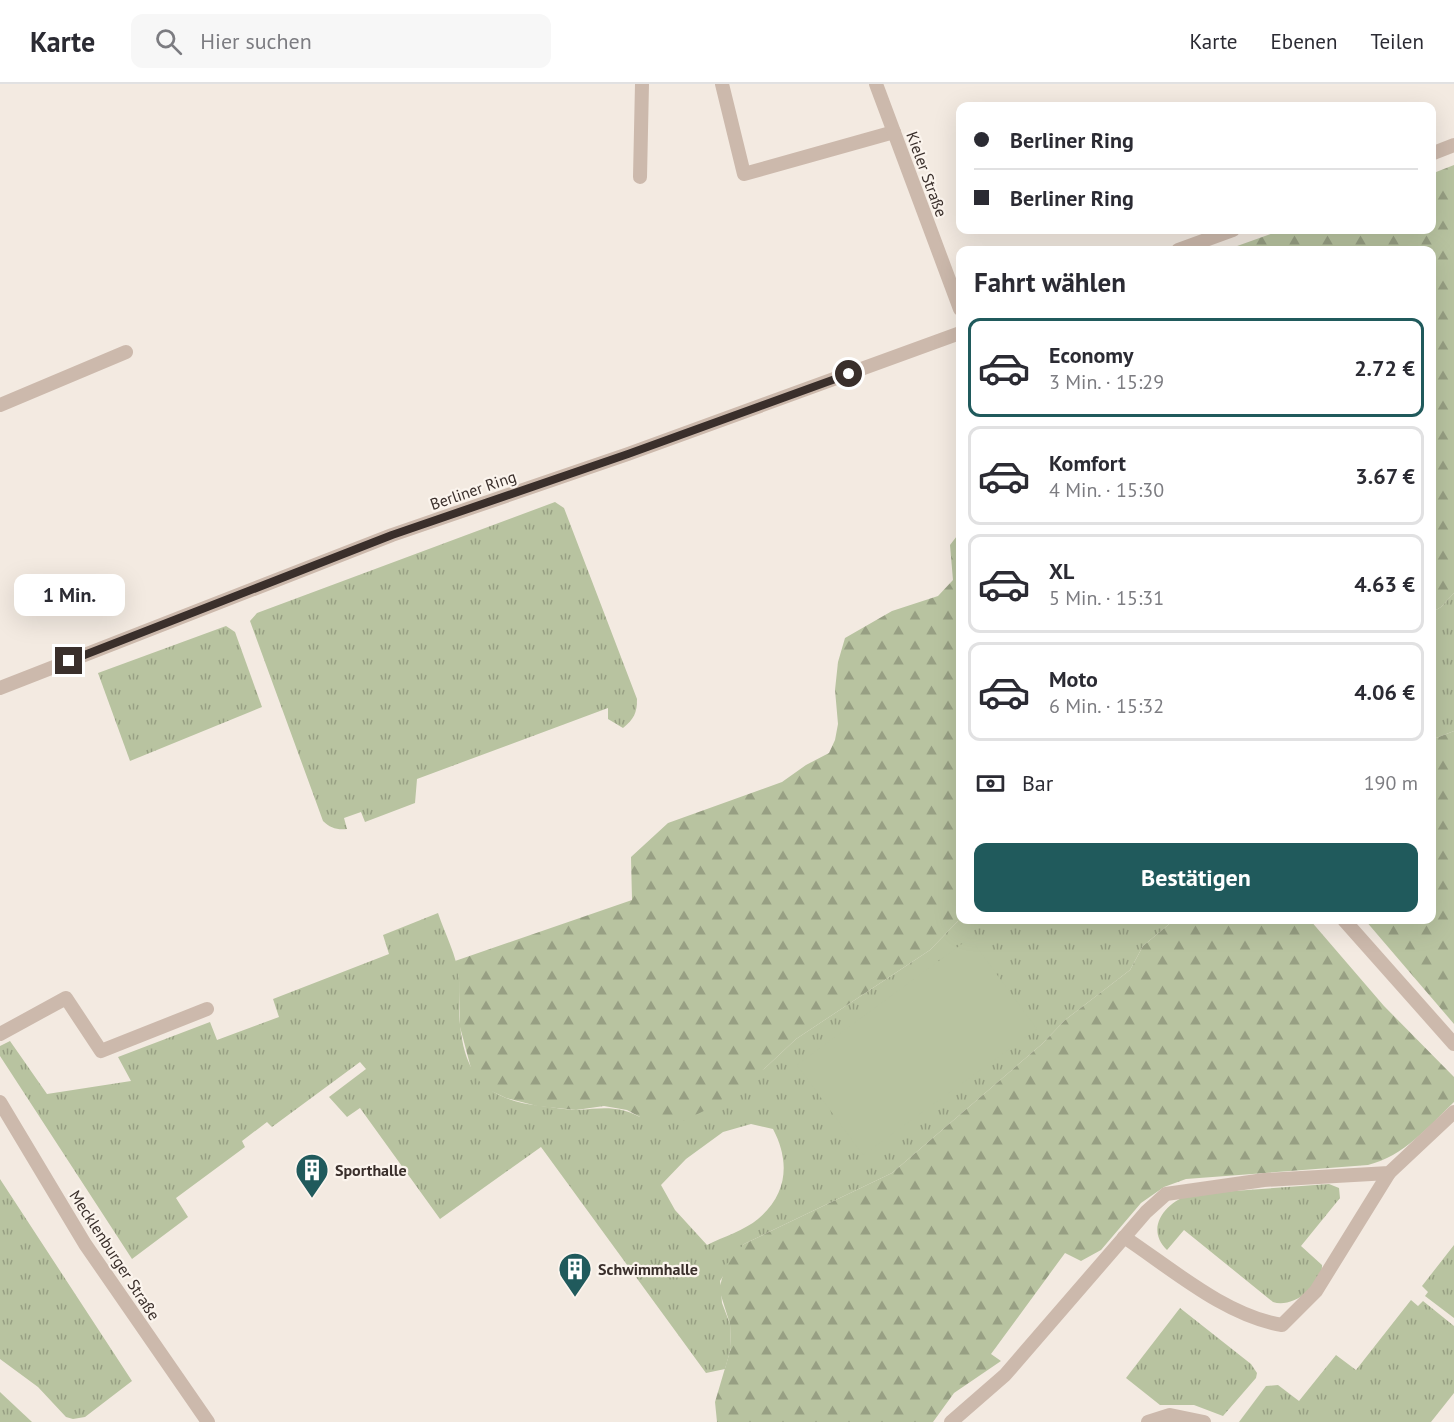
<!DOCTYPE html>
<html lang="de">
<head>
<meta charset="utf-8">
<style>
	:root { --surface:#fff; --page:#f7f7f7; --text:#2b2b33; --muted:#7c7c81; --line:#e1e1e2; --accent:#205a5c }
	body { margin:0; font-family:"PT Sans",sans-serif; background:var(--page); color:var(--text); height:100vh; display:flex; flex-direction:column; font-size:22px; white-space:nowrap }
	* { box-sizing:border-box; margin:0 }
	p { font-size:20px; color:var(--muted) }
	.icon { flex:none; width:33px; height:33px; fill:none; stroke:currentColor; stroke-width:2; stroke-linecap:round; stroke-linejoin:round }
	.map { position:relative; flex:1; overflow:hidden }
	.side { position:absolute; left:956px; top:162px; width:480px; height:678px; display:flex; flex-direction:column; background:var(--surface); border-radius:12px; box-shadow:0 6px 24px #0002 }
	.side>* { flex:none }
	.top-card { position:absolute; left:956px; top:18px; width:480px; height:132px; border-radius:12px; box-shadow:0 6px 24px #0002; display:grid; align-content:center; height:132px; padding:0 18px; background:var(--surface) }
	.end { position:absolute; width:27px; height:27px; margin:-14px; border:8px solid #3a2f2b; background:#fff; box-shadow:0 0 0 3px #fff }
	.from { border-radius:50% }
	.bubble { position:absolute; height:42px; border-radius:12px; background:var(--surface); box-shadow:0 6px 24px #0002; font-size:20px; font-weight:600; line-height:42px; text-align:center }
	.top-card b { display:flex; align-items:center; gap:21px; height:57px; font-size:22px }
	.top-card b+b { border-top:2px solid var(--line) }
	.top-card i { width:15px; height:15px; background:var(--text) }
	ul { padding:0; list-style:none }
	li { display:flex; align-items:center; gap:18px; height:99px; margin:0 12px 9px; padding:0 6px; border:3px solid var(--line); border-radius:12px }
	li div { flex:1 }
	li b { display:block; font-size:22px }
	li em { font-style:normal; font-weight:600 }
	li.active { border-color:var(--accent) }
	li>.icon { width:54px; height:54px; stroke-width:1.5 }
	h2 { padding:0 18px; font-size:27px; line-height:72px }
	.pay { display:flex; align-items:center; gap:15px; height:66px; padding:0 18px; font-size:22px }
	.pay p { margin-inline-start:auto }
	.cta { display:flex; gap:12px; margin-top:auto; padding:12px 18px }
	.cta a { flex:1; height:69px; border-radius:12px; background:var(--accent); color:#fff; font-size:24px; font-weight:600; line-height:69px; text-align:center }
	header { display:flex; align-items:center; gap:36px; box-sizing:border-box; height:84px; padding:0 30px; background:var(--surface); border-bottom:2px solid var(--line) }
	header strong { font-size:28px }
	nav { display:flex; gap:33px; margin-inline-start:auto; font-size:21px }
	.search { width:420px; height:54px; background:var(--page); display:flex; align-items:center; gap:15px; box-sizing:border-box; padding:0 21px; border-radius:12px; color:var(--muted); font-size:22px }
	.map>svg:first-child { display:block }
	.grass { fill:url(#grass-tufts); fill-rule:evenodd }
	.forest { fill:url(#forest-firs) }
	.pitch { fill:#b8c3a0 }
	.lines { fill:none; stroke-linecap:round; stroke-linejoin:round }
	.service { stroke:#ccb9ac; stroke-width:14 }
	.route { stroke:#3a2f2b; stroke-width:8 }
	.labels { text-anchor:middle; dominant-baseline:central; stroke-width:4.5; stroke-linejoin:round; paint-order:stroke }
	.street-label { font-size:16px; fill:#3a2f2b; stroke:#fbf4ed }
	.poi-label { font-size:16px; font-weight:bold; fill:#3a2f2b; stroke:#fbf4ed; text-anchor:start }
</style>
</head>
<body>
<header>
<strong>Karte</strong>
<div class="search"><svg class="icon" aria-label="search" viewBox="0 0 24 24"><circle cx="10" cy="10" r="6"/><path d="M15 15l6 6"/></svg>Hier suchen</div>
<nav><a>Karte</a><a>Ebenen</a><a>Teilen</a></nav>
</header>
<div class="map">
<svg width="1454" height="1338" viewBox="0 0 1454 1338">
	<defs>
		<pattern id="grass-tufts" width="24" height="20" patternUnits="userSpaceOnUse" patternTransform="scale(1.5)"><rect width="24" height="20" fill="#b8c3a0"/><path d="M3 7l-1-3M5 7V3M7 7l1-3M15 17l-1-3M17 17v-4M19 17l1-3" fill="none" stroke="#979f83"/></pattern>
		<pattern id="forest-firs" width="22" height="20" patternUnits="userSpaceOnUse" patternTransform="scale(1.5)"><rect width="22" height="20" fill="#b8c3a0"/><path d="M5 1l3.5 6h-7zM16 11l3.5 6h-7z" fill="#979f83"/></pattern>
	</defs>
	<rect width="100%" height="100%" fill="#f3eae1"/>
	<g class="grass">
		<path d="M 555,418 L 564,424 L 637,615 C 637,629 634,635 623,644 L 608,635 L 608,624 L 417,695 L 415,719 L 365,738 L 361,728 L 344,734 L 347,745 C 337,746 330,744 323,737 L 250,537 L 257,529 Z"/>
		<polygon points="1454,509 1454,647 1431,656 1431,529 1441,523"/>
		<polygon points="226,542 235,548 262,623 130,677 98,589"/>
		<path d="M 438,829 C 445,850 457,872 459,894 C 461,910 458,925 460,940 C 465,994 488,1016 541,1022 C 553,1023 566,1026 578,1026 C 601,1024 618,1021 640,1033 L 764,985 L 796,955 L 930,866 L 958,837 L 1174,836 L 1143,862 L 1130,886 L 1065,936 L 1042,960 L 892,1089 L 744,1160 L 720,1197 L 722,1219 L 730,1240 L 731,1264 L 725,1285 L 706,1289 L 541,1063 L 440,1135 L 360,1024 L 347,1033 L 329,1013 L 366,985 L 360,978 L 272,1043 L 267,1038 L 242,1057 L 245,1063 L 176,1114 L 188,1133 L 132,1175 L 0,972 L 0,962 L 10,957 L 47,1010 L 131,997 L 118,973 L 210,938 L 217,956 L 279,933 L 273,915 L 389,870 L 383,851 ZM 751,1040 L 773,1045 C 790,1077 788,1110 758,1135 C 745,1146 723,1153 707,1161 L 675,1126 L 661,1101 L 686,1075 L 723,1048 Z"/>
		<polygon points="0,1095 132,1297 85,1333 73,1335 66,1333 38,1303 0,1275"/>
		<path d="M 1329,1100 L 1339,1104 L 1340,1114 L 1301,1162 L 1322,1181 C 1323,1201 1293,1225 1273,1218 L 1184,1146 L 1167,1166 C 1144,1144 1166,1117 1192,1110 Z"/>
		<polygon points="1454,1161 1454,1234 1425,1212 1428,1208 1422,1202"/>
		<polygon points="1411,1216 1418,1222 1423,1217 1454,1242 1454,1309 1431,1338 1239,1338 1266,1302 1278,1301 1299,1317 1336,1271 1356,1286"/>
		<polygon points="1180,1224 1251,1280 1257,1289 1256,1294 1223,1332 1194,1321 1160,1321 1126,1294"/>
		<polygon points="0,1308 32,1338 0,1338"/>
	</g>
	<g class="forest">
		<polygon points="1454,81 1454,509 1441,523 1431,529 1431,166 1226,166 1282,146 1431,146 1431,90"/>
		<polygon points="960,448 960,836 993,836 958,837 930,866 796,955 764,985 710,1024 679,1039 640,1033 627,1026 604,1022 576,1026 537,1022 506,1014 485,1004 472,988 460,943 459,895 455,877 632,816 631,773 668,739 782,698 806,681 829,669 835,656 838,640 835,606 838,578 845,554 892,527 938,512 953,496 950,461"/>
		<polygon points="1454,647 1454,940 1365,836 1431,836 1431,656"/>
		<path d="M 1174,836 L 1310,836 L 1384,922 L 1454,993 L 1454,1018 C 1428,1043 1404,1072 1368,1081 L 1186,1095 L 1164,1103 L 1141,1119 L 1101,1166 L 1081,1177 L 1065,1169 L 991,1270 L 1001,1277 L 954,1309 L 933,1338 L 717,1338 L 715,1318 L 731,1264 L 730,1240 L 719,1205 L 726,1181 L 744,1160 L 892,1089 L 1042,960 L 1065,936 L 1130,886 L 1143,862 Z"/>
	</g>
	<polygon class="pitch" points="970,854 1037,945 863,1071 797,981"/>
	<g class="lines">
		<g class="service">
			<polyline points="722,0 744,90 894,48"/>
			<polyline points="876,0 960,225"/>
			<polyline points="1431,70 1454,61"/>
			<polyline points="640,93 642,0"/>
			<polyline points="1178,166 1233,146"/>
			<polyline points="0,321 126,268"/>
			<polyline points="0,604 392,451 628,370 960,249"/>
			<polyline points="1344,836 1454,960"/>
			<polyline points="0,950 66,914 101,967 207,925"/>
			<polyline points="0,1018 85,1160 208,1338"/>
			<path d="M 1124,1153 C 1172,1185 1226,1232 1282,1241 L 1316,1207 L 1389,1089"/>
			<polyline points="951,1338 1005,1291 1146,1128 1166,1110 1264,1096 1389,1089 1454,1028"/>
			<polyline points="1148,1338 1170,1331 1204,1338"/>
		</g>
	</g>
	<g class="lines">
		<polyline class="route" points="69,577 392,451 628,370 849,290"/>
	</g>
	<defs>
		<g id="building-pin" transform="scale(1.725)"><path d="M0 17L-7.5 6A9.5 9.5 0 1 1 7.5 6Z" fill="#205a5c" stroke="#fbf4ed"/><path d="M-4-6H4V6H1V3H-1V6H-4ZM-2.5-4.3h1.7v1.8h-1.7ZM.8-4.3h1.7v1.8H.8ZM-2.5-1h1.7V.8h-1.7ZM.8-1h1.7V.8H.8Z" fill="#fff"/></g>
	</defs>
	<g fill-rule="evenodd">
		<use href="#building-pin" x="312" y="1086"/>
		<use href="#building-pin" x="575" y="1185"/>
	</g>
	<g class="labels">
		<g class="street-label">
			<text transform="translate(927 90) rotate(70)">Kieler Straße</text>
			<text transform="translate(473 406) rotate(-19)">Berliner Ring</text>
			<text transform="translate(115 1171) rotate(57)">Mecklenburger Straße</text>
		</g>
		<g class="poi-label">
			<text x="335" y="1086">Sporthalle</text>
			<text x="598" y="1185">Schwimmhalle</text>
		</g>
	</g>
</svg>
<i class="end from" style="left:849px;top:290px"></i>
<i class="end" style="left:69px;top:577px"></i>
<div class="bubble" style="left:14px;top:490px;width:111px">1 Min.</div>
<div class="top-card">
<b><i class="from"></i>Berliner Ring</b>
<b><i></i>Berliner Ring</b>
</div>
<section class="side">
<h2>Fahrt wählen</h2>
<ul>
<li class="active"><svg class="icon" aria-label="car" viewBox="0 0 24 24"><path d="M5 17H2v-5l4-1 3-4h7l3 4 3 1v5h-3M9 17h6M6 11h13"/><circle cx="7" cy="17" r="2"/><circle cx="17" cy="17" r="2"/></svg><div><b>Economy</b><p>3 Min. · 15:29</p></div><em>2.72 €</em></li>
<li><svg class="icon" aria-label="car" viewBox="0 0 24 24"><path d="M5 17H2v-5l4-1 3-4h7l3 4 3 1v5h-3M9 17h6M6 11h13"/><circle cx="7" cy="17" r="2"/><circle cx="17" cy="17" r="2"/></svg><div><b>Komfort</b><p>4 Min. · 15:30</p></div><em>3.67 €</em></li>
<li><svg class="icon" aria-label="car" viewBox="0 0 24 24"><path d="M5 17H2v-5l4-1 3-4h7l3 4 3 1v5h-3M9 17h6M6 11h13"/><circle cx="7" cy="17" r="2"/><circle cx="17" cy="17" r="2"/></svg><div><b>XL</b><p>5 Min. · 15:31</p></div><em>4.63 €</em></li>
<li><svg class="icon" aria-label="car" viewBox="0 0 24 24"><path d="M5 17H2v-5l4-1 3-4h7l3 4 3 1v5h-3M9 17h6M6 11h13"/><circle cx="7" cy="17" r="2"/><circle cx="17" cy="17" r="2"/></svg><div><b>Moto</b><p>6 Min. · 15:32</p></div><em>4.06 €</em></li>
</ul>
<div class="pay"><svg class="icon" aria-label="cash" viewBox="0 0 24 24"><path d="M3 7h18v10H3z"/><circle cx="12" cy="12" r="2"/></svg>Bar<p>190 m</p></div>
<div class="cta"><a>Bestätigen</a></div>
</section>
</div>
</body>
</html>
